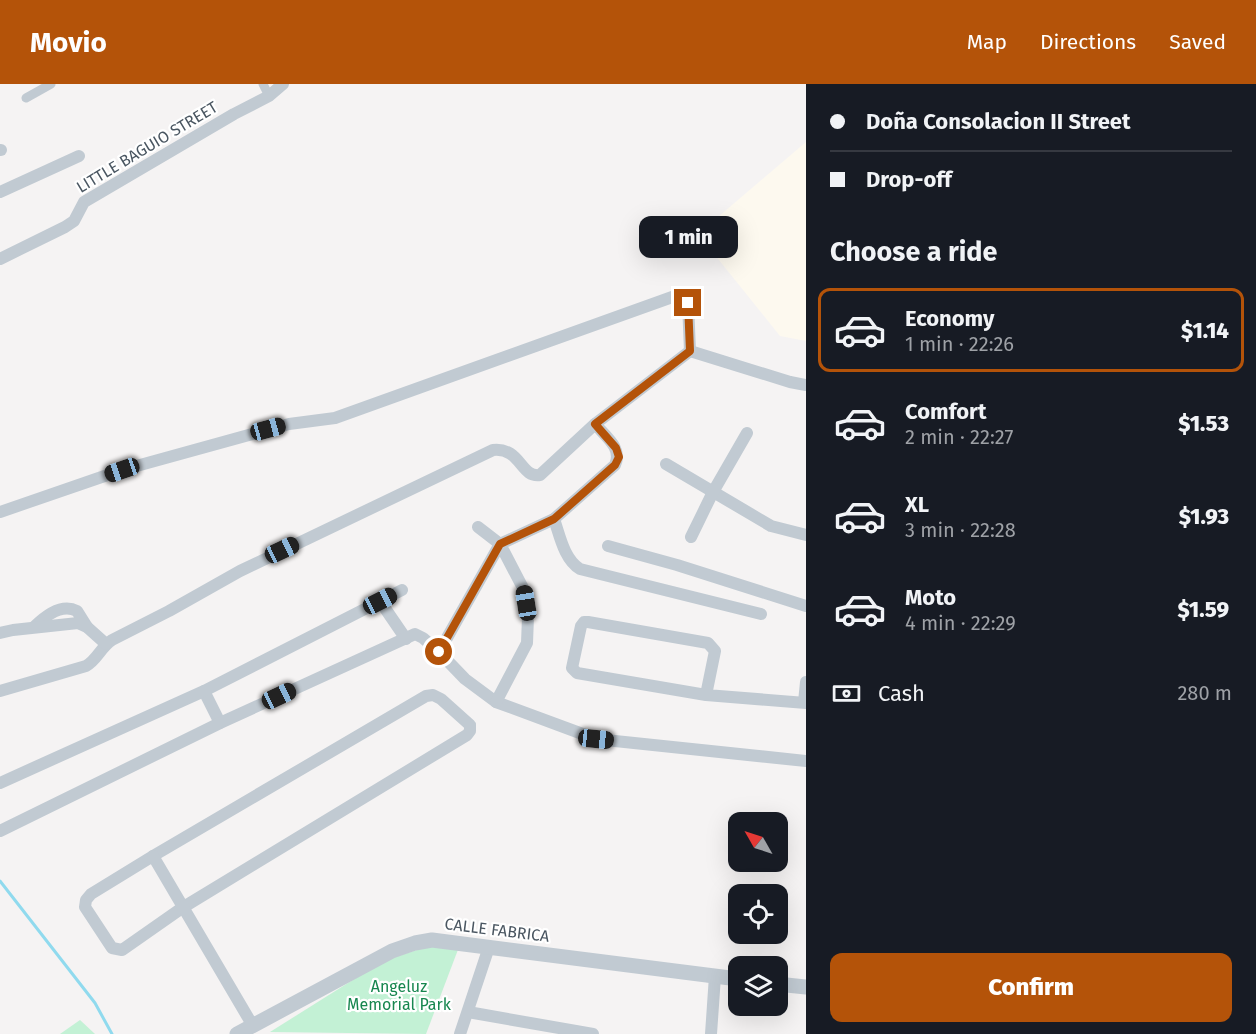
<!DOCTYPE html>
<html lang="en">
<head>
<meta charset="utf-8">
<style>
	:root { --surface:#171b24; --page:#20242c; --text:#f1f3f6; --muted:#9ea1a6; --line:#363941; --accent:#b45309 }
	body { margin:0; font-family:"Fira Sans",sans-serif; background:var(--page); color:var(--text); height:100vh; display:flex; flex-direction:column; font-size:22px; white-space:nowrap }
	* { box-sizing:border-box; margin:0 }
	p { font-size:20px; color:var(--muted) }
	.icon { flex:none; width:33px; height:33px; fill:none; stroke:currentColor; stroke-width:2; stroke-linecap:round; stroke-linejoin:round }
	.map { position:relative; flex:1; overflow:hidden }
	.panel { display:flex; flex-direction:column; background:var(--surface); width:450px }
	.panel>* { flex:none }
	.guide { display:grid; align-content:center; height:132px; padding:0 24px; background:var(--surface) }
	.needle { width:39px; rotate:309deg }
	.fabs { position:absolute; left:728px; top:728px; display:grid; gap:12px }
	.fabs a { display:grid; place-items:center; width:60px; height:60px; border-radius:12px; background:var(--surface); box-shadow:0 6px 24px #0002; font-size:30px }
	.end { position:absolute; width:27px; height:27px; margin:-14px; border:8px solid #b45309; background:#fff; box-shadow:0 0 0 3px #fff }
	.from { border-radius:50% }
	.bubble { position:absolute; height:42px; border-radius:12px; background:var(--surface); box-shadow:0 6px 24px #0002; font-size:20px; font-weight:800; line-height:42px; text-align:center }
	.car { position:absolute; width:18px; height:36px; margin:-18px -9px; border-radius:8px; box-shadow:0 0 4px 2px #0007; background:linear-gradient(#222 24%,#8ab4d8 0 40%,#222 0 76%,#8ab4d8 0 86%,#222 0) }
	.guide b { display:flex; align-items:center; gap:21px; height:57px; font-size:22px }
	.guide b+b { border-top:2px solid var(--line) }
	.guide i { width:15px; height:15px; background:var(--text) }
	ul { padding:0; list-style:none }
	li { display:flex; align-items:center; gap:18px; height:84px; margin:0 12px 9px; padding:0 12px; border:3px solid transparent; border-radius:12px }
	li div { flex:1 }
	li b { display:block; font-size:22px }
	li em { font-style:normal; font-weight:800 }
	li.on { border-color:var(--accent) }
	li>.icon { width:54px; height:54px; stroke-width:1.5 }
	h2 { padding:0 24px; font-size:27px; line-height:72px }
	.pay { display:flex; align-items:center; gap:15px; height:66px; padding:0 24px; font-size:22px }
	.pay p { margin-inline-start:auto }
	.button { display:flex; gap:12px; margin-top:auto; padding:12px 24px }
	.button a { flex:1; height:69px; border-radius:12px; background:var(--accent); color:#fff; font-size:24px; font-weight:800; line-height:69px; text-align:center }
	header { display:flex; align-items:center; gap:36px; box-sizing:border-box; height:84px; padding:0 30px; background:var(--accent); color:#fff }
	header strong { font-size:28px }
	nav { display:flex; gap:33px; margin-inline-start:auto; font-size:21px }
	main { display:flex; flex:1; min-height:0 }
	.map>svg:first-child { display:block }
	.commercial { fill:#fdf9ef }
	.green { fill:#c3f1d5 }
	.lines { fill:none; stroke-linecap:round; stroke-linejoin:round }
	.stream { stroke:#90daee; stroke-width:3 }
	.pedestrian { stroke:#c1cad2; stroke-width:9 }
	.minor { stroke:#c1cad2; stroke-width:12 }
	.tertiary { stroke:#c1cad2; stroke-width:15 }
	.route { stroke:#b45309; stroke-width:8 }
	.labels { text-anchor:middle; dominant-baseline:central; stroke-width:4.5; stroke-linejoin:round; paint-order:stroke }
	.street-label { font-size:16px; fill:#4a5661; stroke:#fff }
	.park-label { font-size:16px; fill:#17864f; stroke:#fff }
</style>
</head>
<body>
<header>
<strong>Movio</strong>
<nav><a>Map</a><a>Directions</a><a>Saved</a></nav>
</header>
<main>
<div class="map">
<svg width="806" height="950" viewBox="0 0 806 950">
	<rect width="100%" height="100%" fill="#f5f3f3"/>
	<polygon class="commercial" points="806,58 806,257 780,252 698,150"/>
	<g class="green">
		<polygon points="426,863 459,863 426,950 270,948 383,877"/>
		<polygon points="80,936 95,950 60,950"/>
	</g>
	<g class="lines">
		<polyline class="stream" points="0,797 95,919 112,950"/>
		<g class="pedestrian">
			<polyline points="263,0 269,12"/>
			<polyline points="26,14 51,0"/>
		</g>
		<g class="minor">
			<polyline points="0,66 1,66"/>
			<polyline points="0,108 79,72"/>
			<polyline points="0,175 65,143 74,137 84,118 234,30 269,12 283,0"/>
			<polyline points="690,267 790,298 806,301"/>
			<path d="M 595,340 C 605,352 623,364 615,381 L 554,435 L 500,460 L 439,568 L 465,595 L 496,618 L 596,655 L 806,677"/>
			<polyline points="666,380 771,442 806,451"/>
			<path d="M 0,428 L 122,386 L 289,340 L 335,334 L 675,212 L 683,212 L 688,219 L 690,267 L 595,340 L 540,391 C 520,394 521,363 493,366 L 240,487 L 169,527 L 112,556 C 101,563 97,576 86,582 L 0,607"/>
			<path d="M 554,435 C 560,452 564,475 580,485 L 761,530"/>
			<polyline points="478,443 500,460 524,506 528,533 527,559 496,618"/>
			<polyline points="691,453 713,408 747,349"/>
			<polyline points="608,462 677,481 806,522"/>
			<polyline points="380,517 406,555"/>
			<path d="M 34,543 C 45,532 62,519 77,527 L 87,543"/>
			<polyline points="0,549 13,546 78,539 87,543 106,560"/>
			<polyline points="204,607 220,639"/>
			<polygon points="433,611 441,615 470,641 470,647 467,651 182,824 122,866 112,864 85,823 86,816 91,810 153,772 426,612"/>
			<polyline points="706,611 715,567 708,559 588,538 584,538 581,542 572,584 577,589 706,611 806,619"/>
			<polyline points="804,618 806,598"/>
			<polyline points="0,699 204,607 402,506"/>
			<polyline points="0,747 220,639 415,550 423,554 439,568"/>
			<polyline points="153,772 253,942"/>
			<polyline points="468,928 593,950"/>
			<polyline points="460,950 489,863"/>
			<polyline points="711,950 715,892"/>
		</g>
		<g class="tertiary">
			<polyline points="777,900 806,903"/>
			<polyline points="237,950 392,867 415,859 432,856 738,895"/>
		</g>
	</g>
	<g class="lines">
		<polyline class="route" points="439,568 500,460 554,435 615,381 619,373 616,364 595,340 690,267 688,219"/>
	</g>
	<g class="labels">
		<g class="street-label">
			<text transform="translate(147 63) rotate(-31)">LITTLE BAGUIO STREET</text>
			<text transform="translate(497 846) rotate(7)">CALLE FABRICA</text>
		</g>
		<g class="park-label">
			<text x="399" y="902">Angeluz<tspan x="399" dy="18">Memorial Park</tspan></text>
		</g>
	</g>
</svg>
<div class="fabs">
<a><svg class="needle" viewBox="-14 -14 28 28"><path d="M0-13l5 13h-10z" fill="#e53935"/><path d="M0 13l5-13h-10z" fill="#9ea1a6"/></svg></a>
<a><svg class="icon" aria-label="locate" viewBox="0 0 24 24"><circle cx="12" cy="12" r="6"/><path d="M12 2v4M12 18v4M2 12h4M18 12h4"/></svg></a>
<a><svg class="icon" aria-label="layers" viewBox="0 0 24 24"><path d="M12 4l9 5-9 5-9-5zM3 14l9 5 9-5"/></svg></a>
</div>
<i class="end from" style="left:439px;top:568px"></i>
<i class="end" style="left:688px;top:219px"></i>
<div class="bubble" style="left:639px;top:132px;width:99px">1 min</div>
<i class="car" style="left:268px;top:345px;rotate:75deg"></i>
<i class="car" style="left:122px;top:386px;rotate:251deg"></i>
<i class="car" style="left:282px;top:466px;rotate:65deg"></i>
<i class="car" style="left:380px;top:517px;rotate:63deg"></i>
<i class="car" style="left:526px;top:519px;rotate:351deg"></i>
<i class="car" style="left:279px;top:612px;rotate:65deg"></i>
<i class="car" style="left:596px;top:655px;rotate:96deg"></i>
</div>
<section class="panel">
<div class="guide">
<b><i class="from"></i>Doña Consolacion II Street</b>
<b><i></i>Drop-off</b>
</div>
<h2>Choose a ride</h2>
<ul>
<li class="on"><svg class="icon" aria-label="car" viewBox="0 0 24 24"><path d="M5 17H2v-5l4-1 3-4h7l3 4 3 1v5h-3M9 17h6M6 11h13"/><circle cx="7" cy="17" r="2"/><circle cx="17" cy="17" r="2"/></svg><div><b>Economy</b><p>1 min · 22:26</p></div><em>$1.14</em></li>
<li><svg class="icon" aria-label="car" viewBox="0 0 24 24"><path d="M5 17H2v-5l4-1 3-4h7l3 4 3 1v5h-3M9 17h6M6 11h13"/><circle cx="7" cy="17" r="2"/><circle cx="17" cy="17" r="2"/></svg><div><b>Comfort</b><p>2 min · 22:27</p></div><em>$1.53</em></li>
<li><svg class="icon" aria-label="car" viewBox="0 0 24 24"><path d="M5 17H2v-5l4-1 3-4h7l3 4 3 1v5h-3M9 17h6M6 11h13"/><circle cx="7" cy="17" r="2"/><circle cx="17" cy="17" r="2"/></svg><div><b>XL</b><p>3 min · 22:28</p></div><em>$1.93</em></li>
<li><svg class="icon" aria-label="car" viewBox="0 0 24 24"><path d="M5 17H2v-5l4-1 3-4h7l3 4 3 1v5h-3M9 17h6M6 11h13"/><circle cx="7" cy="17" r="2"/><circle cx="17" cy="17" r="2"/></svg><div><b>Moto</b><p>4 min · 22:29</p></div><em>$1.59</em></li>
</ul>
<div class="pay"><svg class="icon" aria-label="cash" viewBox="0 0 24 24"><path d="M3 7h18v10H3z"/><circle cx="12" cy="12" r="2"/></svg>Cash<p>280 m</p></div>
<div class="button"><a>Confirm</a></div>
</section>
</main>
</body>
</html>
